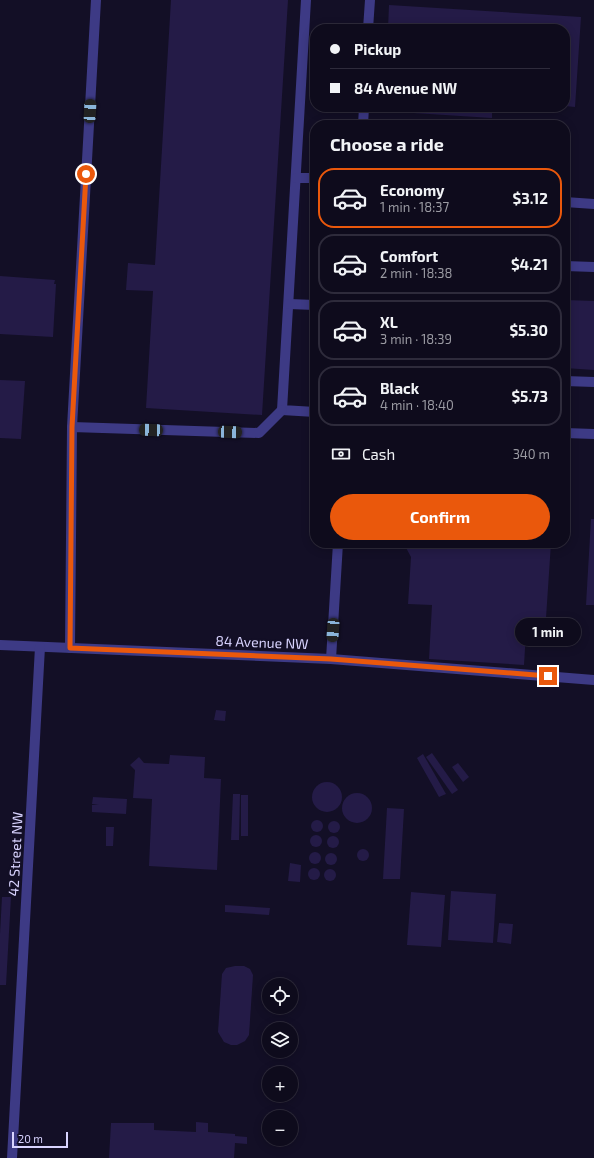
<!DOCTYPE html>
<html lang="en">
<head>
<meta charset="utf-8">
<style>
	:root { --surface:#0e0b1c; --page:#171425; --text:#f1f3f6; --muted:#9b9ba3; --line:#2e2b3b; --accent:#ea580c }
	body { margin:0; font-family:"Exo 2",sans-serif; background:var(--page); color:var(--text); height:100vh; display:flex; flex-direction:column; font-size:15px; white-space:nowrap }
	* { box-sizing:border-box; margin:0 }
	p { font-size:13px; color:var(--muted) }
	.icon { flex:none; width:22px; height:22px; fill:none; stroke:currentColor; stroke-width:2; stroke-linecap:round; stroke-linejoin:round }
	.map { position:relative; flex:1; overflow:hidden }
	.drawer { position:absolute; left:310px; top:120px; width:260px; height:428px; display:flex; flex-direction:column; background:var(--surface); border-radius:16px; box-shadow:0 2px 10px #0003,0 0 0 1px var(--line) }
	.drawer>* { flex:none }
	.guide { position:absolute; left:310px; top:24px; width:260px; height:88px; border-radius:16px; box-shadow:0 2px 10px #0003,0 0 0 1px var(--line); display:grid; align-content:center; height:88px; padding:0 20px; background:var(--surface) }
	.fabs { position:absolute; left:262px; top:978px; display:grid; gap:8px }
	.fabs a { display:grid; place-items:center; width:36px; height:36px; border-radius:50%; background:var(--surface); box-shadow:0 2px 10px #0003,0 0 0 1px var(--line); font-size:20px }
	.scale { position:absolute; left:12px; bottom:10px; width:56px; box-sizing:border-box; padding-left:4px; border:2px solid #d9d4ff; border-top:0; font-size:11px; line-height:14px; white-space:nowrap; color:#d9d4ff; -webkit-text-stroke:3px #130f26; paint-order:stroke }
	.end { position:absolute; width:18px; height:18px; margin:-9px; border:5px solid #ea580c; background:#fff; box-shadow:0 0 0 2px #fff }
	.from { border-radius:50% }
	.bubble { position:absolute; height:28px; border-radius:14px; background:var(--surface); box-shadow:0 2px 10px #0003,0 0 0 1px var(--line); font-size:13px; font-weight:700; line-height:28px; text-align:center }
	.car { position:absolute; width:12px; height:24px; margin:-12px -6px; border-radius:5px; box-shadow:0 0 3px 1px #0007; background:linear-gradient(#222 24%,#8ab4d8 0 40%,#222 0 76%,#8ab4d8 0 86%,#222 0) }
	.guide b { display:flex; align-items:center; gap:14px; height:38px; font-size:15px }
	.guide b+b { border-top:1px solid var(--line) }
	.guide i { width:10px; height:10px; background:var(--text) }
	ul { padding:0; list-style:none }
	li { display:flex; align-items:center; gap:12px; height:60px; margin:0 8px 6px; padding:0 12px; border:2px solid var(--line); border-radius:16px }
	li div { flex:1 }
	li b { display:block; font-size:15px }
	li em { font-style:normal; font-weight:700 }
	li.selected { border-color:var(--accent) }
	li>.icon { width:36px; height:36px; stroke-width:1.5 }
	h2 { padding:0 20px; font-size:18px; line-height:48px }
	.pay { display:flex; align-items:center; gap:10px; height:44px; padding:0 20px; font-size:15px }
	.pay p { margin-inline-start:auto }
	.action { display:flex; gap:8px; margin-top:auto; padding:8px 20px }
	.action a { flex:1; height:46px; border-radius:24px; background:var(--accent); color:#fff; font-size:16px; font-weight:700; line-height:46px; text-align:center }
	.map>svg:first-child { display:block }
	.building { fill:#241b47 }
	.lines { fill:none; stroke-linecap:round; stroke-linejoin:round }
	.minor { stroke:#3d3a85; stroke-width:10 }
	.route { stroke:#ea580c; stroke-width:5 }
	.labels { text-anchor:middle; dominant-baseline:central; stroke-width:4; stroke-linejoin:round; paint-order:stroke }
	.street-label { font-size:14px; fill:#d9d4ff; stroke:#130f26 }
</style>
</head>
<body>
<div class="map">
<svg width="594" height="1158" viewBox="0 0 594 1158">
	<rect width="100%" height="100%" fill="#130f26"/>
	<g class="building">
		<polygon points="171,0 288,0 262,415 146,408 153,291 126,290 128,263 155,265"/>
		<polygon points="389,5 581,17 575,107 565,106 565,29 388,29"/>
		<polygon points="383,107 492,107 492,118 382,111"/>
		<polygon points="0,276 55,280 54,284 56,284 53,337 0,334"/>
		<polygon points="565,300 594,301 594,370 565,368"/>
		<polygon points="0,380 25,381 21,439 0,438"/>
		<polygon points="591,519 594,519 594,605 586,605"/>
		<polygon points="406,543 551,543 545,633 526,632 524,665 429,659 432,605 408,604 411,557 404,544"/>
		<polygon points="216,710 226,711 225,721 214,720"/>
		<polygon points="432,753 458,790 452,794 426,757"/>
		<polygon points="423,754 446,794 439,797 417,758"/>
		<polygon points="170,755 205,757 204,778 221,779 217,870 149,866 152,799 133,798 135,770 130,765 139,757 144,763 169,764"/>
		<polygon points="458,763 469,777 463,782 452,767"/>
		<circle cx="327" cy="797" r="15"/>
		<circle cx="357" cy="808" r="15"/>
		<polygon points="233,794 240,794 239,840 231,840"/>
		<rect x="241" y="795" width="7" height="41"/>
		<polygon points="93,797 127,799 126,814 92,812 92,805 99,805 92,804"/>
		<polygon points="387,808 404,809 400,879 383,879"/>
		<circle cx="317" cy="826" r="6"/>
		<circle cx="334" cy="827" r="6"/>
		<polygon points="106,827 114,827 113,846 106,846"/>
		<circle cx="316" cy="841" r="6"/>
		<circle cx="333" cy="842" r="6"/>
		<circle cx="363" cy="855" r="6"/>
		<circle cx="315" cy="858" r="6"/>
		<circle cx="331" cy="859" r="6"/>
		<polygon points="290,863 301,865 300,882 288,881"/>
		<circle cx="314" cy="874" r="6"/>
		<circle cx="330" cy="875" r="6"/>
		<polygon points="451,891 496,894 493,943 448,940"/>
		<polygon points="411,892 445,895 441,947 407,945"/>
		<polygon points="2,897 11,897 6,985 0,985 0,934"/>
		<polygon points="225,905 270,908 269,915 225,912"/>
		<polygon points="499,923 513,924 511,944 497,942"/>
		<polygon points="235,966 244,966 250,969 253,975 249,1035 245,1041 237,1045 231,1045 224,1042 218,1032 222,974 226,968"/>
		<polygon points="196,1122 208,1123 208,1132 235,1134 235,1136 247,1137 247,1144 235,1143 234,1158 109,1158 111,1123 154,1123 154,1130 196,1132"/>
	</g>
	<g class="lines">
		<g class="minor">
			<polyline points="306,0 282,410 315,412"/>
			<polyline points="368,29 370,0"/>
			<polyline points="363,125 364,107"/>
			<polyline points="296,178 315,178"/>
			<polyline points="565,202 594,204"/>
			<polyline points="565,266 594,267"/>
			<polyline points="289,304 315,305"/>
			<polyline points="565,381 594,382"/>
			<polyline points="72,427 96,0"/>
			<polyline points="565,433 594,434"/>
			<polyline points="0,645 331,659 594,680"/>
			<polyline points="70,648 72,427 259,433 282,410"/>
			<polyline points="331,659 338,543"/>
			<polyline points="12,1158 40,647"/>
		</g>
	</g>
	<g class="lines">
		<polyline class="route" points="86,174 72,427 70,648 331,659 548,676"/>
	</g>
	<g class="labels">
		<g class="street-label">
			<text transform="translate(262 642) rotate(2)">84 Avenue NW</text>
			<text transform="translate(15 854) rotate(-87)">42 Street NW</text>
		</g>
	</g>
</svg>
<div class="fabs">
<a><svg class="icon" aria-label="locate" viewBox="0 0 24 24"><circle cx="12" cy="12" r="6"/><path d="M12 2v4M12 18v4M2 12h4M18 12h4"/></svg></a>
<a><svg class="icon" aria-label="layers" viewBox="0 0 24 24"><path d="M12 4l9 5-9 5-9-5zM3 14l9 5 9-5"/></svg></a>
<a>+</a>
<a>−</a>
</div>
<div class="scale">20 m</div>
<i class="end from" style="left:86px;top:174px"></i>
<i class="end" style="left:548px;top:676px"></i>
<div class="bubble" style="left:515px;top:618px;width:66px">1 min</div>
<i class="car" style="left:90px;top:111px;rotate:3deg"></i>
<i class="car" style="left:151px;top:430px;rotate:272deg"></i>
<i class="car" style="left:230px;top:432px;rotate:92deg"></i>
<i class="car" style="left:333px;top:630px;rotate:184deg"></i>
<div class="guide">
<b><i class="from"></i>Pickup</b>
<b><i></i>84 Avenue NW</b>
</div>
<section class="drawer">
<h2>Choose a ride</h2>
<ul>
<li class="selected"><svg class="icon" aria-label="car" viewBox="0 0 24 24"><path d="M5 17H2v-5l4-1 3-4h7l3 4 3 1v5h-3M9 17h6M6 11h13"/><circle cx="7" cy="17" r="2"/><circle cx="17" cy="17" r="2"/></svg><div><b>Economy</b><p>1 min · 18:37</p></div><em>$3.12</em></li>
<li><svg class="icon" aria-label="car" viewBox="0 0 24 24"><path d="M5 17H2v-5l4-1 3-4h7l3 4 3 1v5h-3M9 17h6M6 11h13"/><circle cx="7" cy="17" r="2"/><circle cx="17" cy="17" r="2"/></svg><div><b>Comfort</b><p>2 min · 18:38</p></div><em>$4.21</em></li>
<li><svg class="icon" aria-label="car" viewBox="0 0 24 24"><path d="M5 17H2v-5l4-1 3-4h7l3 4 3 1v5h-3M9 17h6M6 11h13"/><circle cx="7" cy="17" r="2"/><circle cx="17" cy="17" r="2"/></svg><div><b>XL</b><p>3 min · 18:39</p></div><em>$5.30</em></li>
<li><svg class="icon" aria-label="car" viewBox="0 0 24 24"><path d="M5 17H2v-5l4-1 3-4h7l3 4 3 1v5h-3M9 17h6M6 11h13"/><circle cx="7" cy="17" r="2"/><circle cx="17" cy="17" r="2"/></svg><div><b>Black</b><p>4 min · 18:40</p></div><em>$5.73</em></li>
</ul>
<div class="pay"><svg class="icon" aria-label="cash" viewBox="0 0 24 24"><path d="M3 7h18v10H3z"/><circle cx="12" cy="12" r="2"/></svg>Cash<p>340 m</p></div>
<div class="action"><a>Confirm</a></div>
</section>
</div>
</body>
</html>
